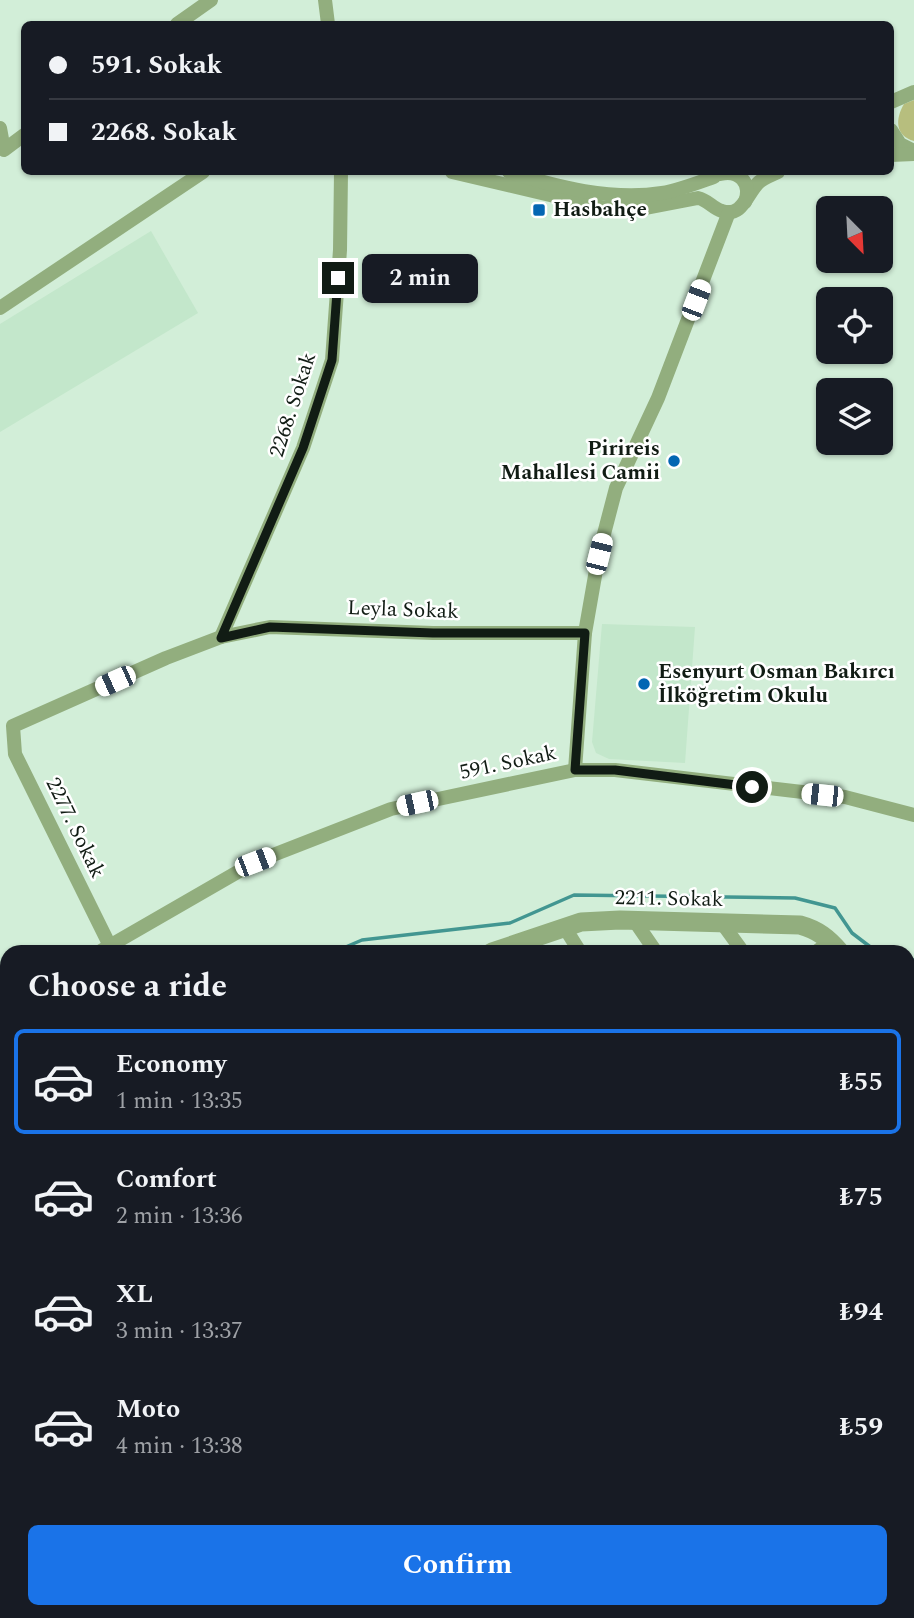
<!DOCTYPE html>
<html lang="en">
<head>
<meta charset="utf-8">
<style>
	:root { --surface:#171b24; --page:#20242c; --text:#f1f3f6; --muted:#9ea1a6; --line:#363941; --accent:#1a73e8 }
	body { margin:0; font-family:Spectral,serif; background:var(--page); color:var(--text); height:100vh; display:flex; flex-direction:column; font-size:26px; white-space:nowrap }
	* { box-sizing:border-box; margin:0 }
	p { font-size:23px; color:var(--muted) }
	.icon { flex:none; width:38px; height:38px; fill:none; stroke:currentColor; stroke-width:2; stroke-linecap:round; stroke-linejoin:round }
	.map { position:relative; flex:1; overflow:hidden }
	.details { position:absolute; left:0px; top:945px; width:915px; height:674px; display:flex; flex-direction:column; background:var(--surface); border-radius:21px 21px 0 0; box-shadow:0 2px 5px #0004 }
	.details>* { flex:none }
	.hud { position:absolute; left:21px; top:21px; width:873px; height:154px; border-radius:10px; box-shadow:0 2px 5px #0004; display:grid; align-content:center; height:154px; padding:0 28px; background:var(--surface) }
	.needle { width:46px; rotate:156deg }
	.controls { position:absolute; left:816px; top:196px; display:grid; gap:14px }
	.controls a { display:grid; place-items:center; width:77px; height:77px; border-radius:10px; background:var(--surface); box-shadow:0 2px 5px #0004; font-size:35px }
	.end { position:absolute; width:32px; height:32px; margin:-16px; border:9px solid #111c14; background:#fff; box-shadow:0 0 0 4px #fff }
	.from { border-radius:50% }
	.bubble { position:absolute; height:49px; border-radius:10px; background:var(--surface); box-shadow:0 2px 5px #0004; font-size:23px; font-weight:700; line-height:49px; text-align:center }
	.car { position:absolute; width:21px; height:42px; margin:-21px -10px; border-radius:9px; box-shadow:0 0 5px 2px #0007; background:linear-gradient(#fff 24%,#345 0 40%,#fff 0 76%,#345 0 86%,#fff 0) }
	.hud b { display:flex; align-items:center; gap:24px; height:66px; font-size:26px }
	.hud b+b { border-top:2px solid var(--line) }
	.hud i { width:18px; height:18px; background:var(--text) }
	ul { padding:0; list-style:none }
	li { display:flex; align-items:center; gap:21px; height:105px; margin:0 14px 10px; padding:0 14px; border:4px solid transparent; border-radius:10px }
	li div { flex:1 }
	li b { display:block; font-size:26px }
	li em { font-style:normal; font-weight:700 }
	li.active { border-color:var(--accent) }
	li>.icon { width:63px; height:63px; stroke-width:1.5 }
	h2 { padding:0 28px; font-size:32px; line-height:84px }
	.action { display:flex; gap:14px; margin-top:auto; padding:14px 28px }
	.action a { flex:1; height:80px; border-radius:10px; background:var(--accent); color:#fff; font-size:28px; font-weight:700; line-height:80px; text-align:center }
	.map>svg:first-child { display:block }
	.built { fill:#c3e7cb }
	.grass { fill:#b7be7e }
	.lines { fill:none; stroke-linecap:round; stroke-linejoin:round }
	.stream { stroke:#429691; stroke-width:3.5 }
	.minor { stroke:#92ae7e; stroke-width:14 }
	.tertiary { stroke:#92ae7e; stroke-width:19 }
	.route { stroke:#111c14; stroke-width:9 }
	.poi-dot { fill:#0366b3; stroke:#fff; stroke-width:2.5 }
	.labels { text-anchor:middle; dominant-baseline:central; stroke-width:5; stroke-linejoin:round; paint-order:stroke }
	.poi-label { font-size:21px; font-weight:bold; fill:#111c14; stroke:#fff; text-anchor:start }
	.street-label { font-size:21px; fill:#111c14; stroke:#fff }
</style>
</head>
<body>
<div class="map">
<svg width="914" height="1618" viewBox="0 0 914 1618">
	<rect width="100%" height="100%" fill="#d2eed8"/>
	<g class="built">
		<polygon points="151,231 198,313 0,432 0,324"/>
		<polygon points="602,624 695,627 685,763 609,759 596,753 592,742"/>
	</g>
	<path class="grass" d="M 914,100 L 914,141 C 895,136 895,119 904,104 Z"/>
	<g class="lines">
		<g class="stream">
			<polyline points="334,952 362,940 510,923 574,895 795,898 835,908 852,933 877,952"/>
			<polyline points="908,959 914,960"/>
		</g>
		<g class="minor">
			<polyline points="325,0 328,24"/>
			<polyline points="177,24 211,0"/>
			<polyline points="891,102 914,92"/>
			<polyline points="0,128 4,150 24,135"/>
			<polyline points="891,130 900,144 914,151"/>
			<polyline points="891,155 914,154"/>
			<path d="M 452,172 L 605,208 L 646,208 L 698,198 C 708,200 712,208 722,211 C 742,218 747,194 758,183 C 763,178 772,175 778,172"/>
			<path d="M 509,172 C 557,187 611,201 662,193 C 679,190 697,183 714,177"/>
			<path d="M 720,174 C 739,169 752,183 745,202"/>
			<polyline points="0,308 203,172"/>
			<polyline points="221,637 303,448 332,360 340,250 341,172"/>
			<polyline points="575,770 585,633 599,553 616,488 658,398 729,212"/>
			<polyline points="634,920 656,952"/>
			<polyline points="722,923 743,952"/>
			<polyline points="565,928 580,952"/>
			<polyline points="110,946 15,754 13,726 166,658 221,637 270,627 433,633 585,633"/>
			<polyline points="99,952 255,862 391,809 575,770 615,770 845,797 914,815"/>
			<polyline points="816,952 831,941"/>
			<polyline points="0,1026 7,1019"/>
			<polyline points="908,1076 914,1047"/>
			<polyline points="908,1134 914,1134"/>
			<polyline points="0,1145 7,1153"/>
			<polyline points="908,1168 914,1184"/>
			<polyline points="908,1229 914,1226"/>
			<polyline points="0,1235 7,1242"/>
			<polyline points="908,1303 914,1300"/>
			<polyline points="908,1374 914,1371"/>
			<polyline points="0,1378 7,1386"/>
			<polyline points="908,1442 914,1440"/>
			<polyline points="0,1448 7,1455"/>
			<polyline points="908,1457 914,1458"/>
			<polyline points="908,1525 914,1525"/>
			<polyline points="0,1543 7,1551"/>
			<polyline points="908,1584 914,1584"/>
			<polyline points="58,1612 64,1618"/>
			<polyline points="142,1612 147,1618"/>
			<polyline points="194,1612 198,1618"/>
			<polyline points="73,1618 81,1612"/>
			<polyline points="244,1618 254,1612"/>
			<polyline points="312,1618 322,1612"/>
			<polyline points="418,1618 427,1612"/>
			<polyline points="515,1618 521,1612"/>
			<polyline points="608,1618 614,1612"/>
			<polyline points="708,1618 715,1612"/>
			<polyline points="875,1618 880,1612"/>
		</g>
		<g class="tertiary">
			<path d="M 492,952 L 581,922 L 620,920 L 800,925 C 818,930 828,938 840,952"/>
			<polyline points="908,988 914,989"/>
			<polyline points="0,1183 7,1176"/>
			<polyline points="908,1602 914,1607"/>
			<polyline points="745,1612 751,1618"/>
			<polyline points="386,1618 388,1612"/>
		</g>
	</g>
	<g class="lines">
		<polyline class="route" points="338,278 332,360 303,448 221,638 270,627 433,633 585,633 575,770 615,770 752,787"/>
	</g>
	<g class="poi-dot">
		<rect x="532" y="203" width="14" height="14" rx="3.5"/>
		<circle cx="674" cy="461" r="7"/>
		<circle cx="644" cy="684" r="7"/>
	</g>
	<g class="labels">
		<g class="poi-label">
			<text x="553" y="210">Hasbahçe</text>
			<text x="660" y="449" text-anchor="end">Pirireis<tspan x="660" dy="24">Mahallesi Camii</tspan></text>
			<text x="658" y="672">Esenyurt Osman Bakırcı<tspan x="658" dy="24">İlköğretim Okulu</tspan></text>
		</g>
		<g class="street-label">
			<text transform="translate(293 405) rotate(-72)">2268. Sokak</text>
			<text transform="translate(403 610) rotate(2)">Leyla Sokak</text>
			<text transform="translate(508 763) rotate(-12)">591. Sokak</text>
			<text transform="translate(75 828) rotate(64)">2277. Sokak</text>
			<text transform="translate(669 899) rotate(1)">2211. Sokak</text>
		</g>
	</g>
</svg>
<div class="controls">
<a><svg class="needle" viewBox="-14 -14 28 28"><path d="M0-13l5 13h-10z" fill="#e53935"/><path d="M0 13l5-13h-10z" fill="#9ea1a6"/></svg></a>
<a><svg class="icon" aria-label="locate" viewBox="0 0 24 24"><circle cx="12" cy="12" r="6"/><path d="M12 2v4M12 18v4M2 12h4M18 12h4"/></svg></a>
<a><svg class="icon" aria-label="layers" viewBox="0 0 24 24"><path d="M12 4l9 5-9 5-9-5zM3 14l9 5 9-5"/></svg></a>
</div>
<i class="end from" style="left:752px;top:787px"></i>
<i class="end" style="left:338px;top:278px"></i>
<div class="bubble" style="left:362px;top:254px;width:116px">2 min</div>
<i class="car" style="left:696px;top:300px;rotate:21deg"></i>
<i class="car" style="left:599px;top:554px;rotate:14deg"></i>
<i class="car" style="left:115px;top:681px;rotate:246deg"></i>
<i class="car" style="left:822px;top:795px;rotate:276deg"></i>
<i class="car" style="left:417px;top:803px;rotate:258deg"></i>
<i class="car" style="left:255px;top:862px;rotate:69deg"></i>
<div class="hud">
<b><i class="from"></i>591. Sokak</b>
<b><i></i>2268. Sokak</b>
</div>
<section class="details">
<h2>Choose a ride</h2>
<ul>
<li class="active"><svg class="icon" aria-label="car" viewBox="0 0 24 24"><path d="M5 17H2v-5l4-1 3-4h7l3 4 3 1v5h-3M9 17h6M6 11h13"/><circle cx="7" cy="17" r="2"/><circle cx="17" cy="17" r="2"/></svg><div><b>Economy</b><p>1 min · 13:35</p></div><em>₺55</em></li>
<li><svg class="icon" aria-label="car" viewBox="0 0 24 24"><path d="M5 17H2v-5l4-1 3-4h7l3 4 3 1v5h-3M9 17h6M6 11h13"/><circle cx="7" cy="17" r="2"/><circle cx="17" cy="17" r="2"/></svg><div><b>Comfort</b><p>2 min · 13:36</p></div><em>₺75</em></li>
<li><svg class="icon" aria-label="car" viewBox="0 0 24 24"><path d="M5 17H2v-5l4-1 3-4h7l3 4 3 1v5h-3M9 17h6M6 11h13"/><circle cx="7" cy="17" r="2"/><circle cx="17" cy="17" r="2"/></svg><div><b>XL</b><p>3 min · 13:37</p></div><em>₺94</em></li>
<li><svg class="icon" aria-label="car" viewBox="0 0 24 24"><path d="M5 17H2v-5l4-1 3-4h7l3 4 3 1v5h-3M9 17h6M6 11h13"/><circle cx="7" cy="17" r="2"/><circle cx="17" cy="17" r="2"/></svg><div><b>Moto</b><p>4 min · 13:38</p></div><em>₺59</em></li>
</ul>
<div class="action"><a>Confirm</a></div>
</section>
</div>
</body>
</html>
